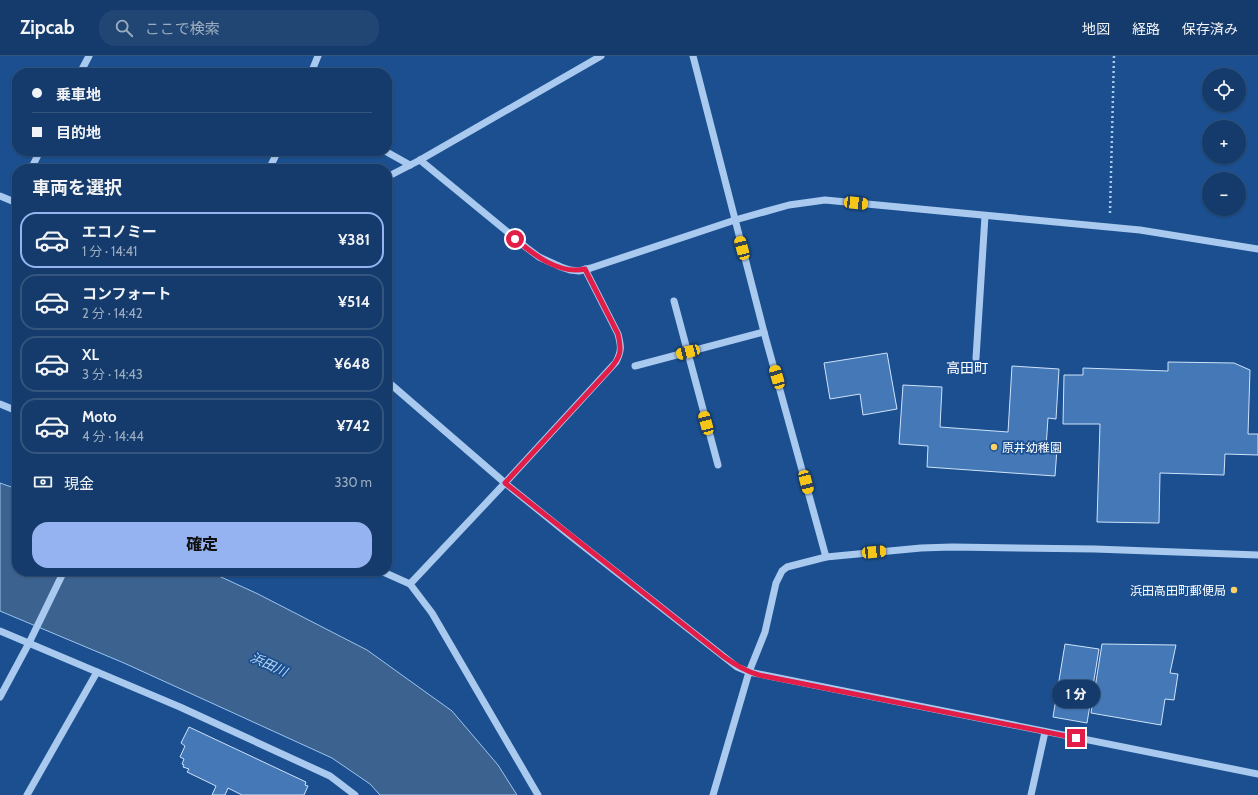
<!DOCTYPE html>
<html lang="ja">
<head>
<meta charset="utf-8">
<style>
	:root { --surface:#143b6b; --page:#214673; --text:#f1f3f6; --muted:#9dadc1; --line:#33557e; --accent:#95b2f1 }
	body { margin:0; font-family:Cabin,"Noto Sans JP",sans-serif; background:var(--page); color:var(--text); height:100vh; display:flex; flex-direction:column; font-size:15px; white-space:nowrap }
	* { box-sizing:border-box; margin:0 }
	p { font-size:13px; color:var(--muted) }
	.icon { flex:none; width:22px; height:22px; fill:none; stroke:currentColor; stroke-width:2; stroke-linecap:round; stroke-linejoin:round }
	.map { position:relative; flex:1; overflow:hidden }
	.side { position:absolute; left:12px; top:108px; width:380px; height:412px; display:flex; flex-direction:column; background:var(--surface); border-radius:16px; box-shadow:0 1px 3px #0004,0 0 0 1px var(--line) }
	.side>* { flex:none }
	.guide { position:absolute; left:12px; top:12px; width:380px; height:88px; border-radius:16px; box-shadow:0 1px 3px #0004,0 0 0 1px var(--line); display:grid; align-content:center; height:88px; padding:0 20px; background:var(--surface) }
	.fabs { position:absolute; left:1202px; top:12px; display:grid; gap:8px }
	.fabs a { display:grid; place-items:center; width:44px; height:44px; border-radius:50%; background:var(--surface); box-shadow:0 1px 3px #0004,0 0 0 1px var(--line); font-size:20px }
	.end { position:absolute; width:18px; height:18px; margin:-9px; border:5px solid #e11d48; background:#fff; box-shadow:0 0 0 2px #fff }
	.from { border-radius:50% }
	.bubble { position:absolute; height:28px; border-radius:14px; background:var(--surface); box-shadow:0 1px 3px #0004,0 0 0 1px var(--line); font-size:13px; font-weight:800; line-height:28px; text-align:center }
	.car { position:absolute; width:12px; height:24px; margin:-12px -6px; border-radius:5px; box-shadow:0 0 3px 1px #0007; background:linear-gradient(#f5c518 24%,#345 0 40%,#f5c518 0 76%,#345 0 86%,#f5c518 0) }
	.guide b { display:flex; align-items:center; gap:14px; height:38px; font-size:15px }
	.guide b+b { border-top:1px solid var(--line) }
	.guide i { width:10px; height:10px; background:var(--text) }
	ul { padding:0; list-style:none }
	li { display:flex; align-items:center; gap:12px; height:56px; margin:0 8px 6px; padding:0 12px; border:2px solid var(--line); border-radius:16px }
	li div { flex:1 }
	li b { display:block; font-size:15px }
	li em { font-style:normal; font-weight:800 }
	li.current { border-color:var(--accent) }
	li>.icon { width:36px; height:36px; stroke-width:1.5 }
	h2 { padding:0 20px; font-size:18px; line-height:48px }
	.pay { display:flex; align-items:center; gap:10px; height:44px; padding:0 20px; font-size:15px }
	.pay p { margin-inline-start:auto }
	.cta { display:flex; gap:8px; margin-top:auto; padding:8px 20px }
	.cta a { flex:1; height:46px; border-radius:16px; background:var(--accent); color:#111; font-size:16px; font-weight:800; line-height:46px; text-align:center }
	header { display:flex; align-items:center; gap:24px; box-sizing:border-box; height:56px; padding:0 20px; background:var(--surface); border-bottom:1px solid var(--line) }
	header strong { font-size:19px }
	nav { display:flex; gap:22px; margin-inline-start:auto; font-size:14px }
	.search { width:280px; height:36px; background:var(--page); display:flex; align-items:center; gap:10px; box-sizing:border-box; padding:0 14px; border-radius:16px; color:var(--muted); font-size:15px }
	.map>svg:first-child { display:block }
	.water { fill:#3c6290; stroke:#9cc4f0 }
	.building { fill:#4478b7; stroke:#cfe3fa }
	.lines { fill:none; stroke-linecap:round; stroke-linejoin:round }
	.path { stroke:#a9c9ee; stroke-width:2.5; stroke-dasharray:2 3; stroke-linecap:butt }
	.minor { stroke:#a9c9ee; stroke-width:7 }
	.route { stroke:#e11d48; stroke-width:5 }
	.poi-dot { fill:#ffd166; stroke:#1b4f8f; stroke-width:1.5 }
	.labels { text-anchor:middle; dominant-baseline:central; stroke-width:3.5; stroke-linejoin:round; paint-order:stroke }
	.poi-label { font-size:12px; fill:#fff; stroke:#1b4f8f; text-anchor:start }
	.water-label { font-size:13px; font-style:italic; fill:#b5d3f5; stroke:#1b4f8f }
	.quarter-label { font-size:14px; fill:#fff; stroke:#1b4f8f }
</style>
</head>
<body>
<header>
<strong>Zipcab</strong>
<div class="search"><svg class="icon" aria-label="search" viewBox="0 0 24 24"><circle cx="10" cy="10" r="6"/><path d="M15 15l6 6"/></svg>ここで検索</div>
<nav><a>地図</a><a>経路</a><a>保存済み</a></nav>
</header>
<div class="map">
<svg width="1258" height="739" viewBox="0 0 1258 739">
	<rect width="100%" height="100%" fill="#1b4f8f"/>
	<polygon class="water" points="0,427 17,433 17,515 208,515 258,538 367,594 452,655 498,709 517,739 380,739 370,728 332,702 124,607 0,555"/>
	<g class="building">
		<polygon points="887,297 897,353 863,359 860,338 830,343 824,307"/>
		<polygon points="1168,306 1234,307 1250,314 1248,378 1258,378 1258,399 1225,398 1224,419 1160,417 1159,467 1097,466 1100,368 1063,368 1064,319 1083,319 1083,312 1168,315"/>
		<polygon points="1012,310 1059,313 1056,363 1048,362 1046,392 1057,393 1055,420 927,411 928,390 899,388 903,329 942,331 940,371 1008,376"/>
		<polygon points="1065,588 1099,593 1087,667 1053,661"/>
		<polygon points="1102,588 1176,589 1170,617 1178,618 1174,644 1165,643 1161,669 1091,657"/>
		<polygon points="189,671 306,726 305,729 308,730 304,739 242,739 228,732 225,739 212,739 216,730 187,716 189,713 183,711 184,709 182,708 184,703 180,701 185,690 181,687"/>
	</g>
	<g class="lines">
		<polyline class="path" points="1110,157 1114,0"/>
		<g class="minor">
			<polyline points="693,0 764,276 826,501"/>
			<polyline points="80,17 89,0"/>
			<polyline points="311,17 318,0"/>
			<polyline points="385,95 410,109"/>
			<polyline points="420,104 527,192 539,201 561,211 570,214 579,215 591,212 735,164 789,149 825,144 1140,174 1258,193"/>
			<polyline points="31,113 40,95"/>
			<polyline points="269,113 278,95"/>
			<polyline points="387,121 420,104 601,0"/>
			<polyline points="0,140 17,147"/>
			<polyline points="674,245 718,409"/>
			<polyline points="976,302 985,160"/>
			<polyline points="635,310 764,276"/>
			<polyline points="387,325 505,427 568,478 723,600 737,611 749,616 1258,718"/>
			<polyline points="0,348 17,355"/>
			<polyline points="381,515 410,528 432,557 538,739"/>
			<path d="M 410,528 L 505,427 L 616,306 C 622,294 621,290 618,278 L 585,213"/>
			<polyline points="0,575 180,651 330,720 355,739"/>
			<polyline points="0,641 29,587 64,515"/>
			<polyline points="27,739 97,616"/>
			<polyline points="713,739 749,616 765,576 776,527 782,515 787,511 826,501 921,492 952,491 1095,493 1258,499"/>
			<polyline points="1031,739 1045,676"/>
		</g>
	</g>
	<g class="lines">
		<path class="route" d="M 515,183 C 533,198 559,219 585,213 L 618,278 C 622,295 621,301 609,314 L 505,427 L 723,600 C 735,609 745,615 759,619 L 1076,682"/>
	</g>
	<g class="poi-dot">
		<circle cx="994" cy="391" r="4"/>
		<circle cx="1234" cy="534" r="4"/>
	</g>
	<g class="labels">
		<g class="poi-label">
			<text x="1002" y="391">原井幼稚園</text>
			<text x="1226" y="534" text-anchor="end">浜田高田町郵便局</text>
		</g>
		<g class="water-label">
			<text transform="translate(269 608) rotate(25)">浜田川</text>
		</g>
		<g class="quarter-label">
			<text x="967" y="312">高田町</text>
		</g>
	</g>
</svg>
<div class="fabs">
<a><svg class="icon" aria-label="locate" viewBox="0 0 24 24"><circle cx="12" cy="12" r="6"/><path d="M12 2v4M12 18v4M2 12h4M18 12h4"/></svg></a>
<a>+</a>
<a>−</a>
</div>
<i class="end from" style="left:515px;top:183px"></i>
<i class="end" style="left:1076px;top:682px"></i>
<div class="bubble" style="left:1052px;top:624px;width:48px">1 分</div>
<i class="car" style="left:856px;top:147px;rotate:96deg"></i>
<i class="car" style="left:742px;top:192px;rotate:345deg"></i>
<i class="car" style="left:688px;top:296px;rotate:255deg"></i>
<i class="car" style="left:777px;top:321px;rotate:344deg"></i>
<i class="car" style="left:706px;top:367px;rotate:345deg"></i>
<i class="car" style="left:806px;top:426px;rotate:165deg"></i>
<i class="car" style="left:874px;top:496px;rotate:85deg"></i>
<div class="guide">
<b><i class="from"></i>乗車地</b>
<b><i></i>目的地</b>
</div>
<section class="side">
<h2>車両を選択</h2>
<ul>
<li class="current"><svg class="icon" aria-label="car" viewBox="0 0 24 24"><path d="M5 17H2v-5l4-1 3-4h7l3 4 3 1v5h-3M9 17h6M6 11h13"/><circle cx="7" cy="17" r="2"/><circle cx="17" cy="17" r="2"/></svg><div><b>エコノミー</b><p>1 分 · 14:41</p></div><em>¥381</em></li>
<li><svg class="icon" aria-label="car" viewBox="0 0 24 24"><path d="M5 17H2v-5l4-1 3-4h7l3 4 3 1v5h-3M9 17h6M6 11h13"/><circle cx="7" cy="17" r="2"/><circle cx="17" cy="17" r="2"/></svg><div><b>コンフォート</b><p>2 分 · 14:42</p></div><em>¥514</em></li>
<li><svg class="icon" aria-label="car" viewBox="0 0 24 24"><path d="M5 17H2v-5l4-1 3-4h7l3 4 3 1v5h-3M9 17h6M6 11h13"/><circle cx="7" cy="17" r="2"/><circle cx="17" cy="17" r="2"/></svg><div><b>XL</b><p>3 分 · 14:43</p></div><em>¥648</em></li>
<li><svg class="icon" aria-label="car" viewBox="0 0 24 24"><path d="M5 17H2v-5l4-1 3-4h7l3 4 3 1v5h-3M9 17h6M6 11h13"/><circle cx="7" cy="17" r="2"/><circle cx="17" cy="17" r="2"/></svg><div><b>Moto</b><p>4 分 · 14:44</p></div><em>¥742</em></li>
</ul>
<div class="pay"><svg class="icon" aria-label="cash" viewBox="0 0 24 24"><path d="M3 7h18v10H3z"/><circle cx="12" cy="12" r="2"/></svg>現金<p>330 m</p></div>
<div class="cta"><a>確定</a></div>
</section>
</div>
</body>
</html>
